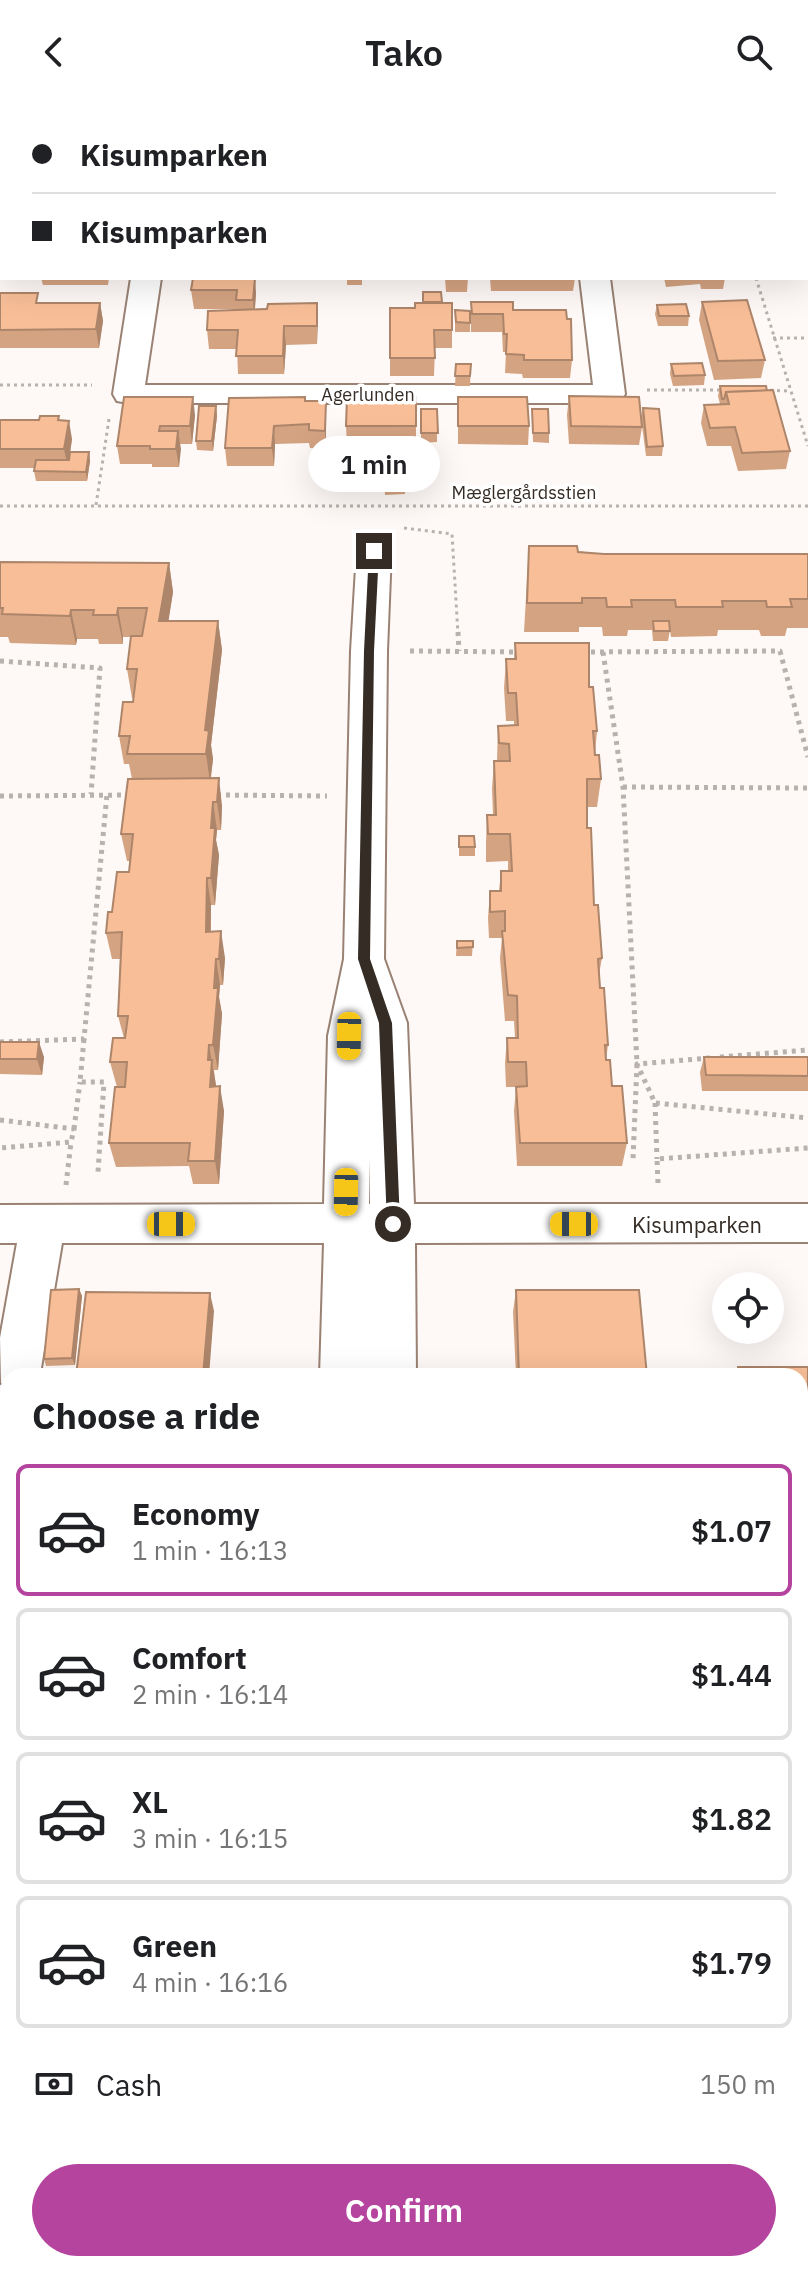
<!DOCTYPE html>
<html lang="en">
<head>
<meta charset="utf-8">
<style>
	:root { --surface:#fff; --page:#f6f6f6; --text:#202124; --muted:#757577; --line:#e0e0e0; --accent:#b5449f }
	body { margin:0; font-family:"IBM Plex Sans",sans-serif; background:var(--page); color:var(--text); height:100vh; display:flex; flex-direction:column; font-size:30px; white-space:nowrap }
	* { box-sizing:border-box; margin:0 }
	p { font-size:26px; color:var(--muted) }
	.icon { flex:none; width:44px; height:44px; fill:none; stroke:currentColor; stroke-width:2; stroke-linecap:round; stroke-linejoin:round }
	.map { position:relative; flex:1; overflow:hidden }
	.panel { position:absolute; left:0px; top:1264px; width:808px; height:904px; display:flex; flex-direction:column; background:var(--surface); border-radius:24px 24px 0 0; box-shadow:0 8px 32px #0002 }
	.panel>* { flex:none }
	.hud { position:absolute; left:0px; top:0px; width:808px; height:176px; box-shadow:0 8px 32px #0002; display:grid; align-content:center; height:176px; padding:0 32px; background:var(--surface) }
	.fabs { position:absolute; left:712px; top:1168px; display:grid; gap:16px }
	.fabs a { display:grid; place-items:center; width:72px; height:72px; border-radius:50%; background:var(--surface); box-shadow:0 8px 32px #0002; font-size:40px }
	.end { position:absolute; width:36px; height:36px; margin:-18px; border:10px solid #352c25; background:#fff; box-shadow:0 0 0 4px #fff }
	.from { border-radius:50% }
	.bubble { position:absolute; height:56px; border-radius:28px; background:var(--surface); box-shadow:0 8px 32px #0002; font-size:26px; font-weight:600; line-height:56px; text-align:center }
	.car { position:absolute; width:24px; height:48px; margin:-24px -12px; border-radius:10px; box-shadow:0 0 6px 2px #0007; background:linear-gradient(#f5c518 24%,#345 0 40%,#f5c518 0 76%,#345 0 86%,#f5c518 0) }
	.hud b { display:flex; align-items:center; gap:28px; height:76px; font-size:30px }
	.hud b+b { border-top:2px solid var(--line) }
	.hud i { width:20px; height:20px; background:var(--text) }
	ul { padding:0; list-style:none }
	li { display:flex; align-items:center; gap:24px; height:132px; margin:0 16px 12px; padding:0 16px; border:4px solid var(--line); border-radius:12px }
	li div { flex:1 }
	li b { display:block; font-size:30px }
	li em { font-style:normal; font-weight:600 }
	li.selected { border-color:var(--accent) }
	li>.icon { width:72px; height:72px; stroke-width:1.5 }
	h2 { padding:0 32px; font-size:36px; line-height:96px }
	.pay { display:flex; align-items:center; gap:20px; height:88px; padding:0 32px; font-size:30px }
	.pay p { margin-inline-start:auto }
	.button { display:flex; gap:16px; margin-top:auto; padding:16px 32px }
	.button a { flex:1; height:92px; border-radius:48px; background:var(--accent); color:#fff; font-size:32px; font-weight:600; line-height:92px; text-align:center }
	header { display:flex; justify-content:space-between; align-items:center; height:104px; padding:0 32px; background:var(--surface); font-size:36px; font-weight:600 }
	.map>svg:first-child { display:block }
	.green { fill:#c3eed6 }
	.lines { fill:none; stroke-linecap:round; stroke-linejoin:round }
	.minor-casing { stroke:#998273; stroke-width:4 }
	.path-far2 { stroke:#b8b2ae; stroke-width:3; stroke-dasharray:3 4; stroke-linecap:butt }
	.path-far1 { stroke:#b8b2ae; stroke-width:5; stroke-dasharray:4 5; stroke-linecap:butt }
	.path { stroke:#b8b2ae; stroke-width:6; stroke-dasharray:5 7; stroke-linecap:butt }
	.minor { fill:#fff; fill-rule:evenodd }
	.wall { fill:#d4a382 }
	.shaded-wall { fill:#ad856a }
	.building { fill:#f7be97; stroke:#ad856a; stroke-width:2 }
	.route { fill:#352c25 }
	.labels { text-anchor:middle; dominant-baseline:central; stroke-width:7; stroke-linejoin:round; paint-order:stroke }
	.far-street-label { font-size:18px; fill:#352c25; stroke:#fff }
	.street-label { font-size:22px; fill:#352c25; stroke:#fff }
</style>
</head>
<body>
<header><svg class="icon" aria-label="back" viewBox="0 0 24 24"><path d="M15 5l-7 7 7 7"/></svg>Tako<svg class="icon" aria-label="search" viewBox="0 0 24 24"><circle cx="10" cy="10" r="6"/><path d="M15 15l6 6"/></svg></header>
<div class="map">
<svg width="808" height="2168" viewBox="0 0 808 2168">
	<rect width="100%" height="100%" fill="#fef9f6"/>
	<g class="green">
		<rect x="800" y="1691" width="8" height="452"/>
		<rect x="0" y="1693" width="8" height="450"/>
	</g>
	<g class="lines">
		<g class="minor-casing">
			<g id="minor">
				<polygon points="100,0 126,0 127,2 101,2"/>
				<polygon points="232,0 532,0 231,2"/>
				<polygon points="131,174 161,174 145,281 593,281 580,174 610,174 625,290 621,297 610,299 128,299 117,297 113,290"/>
				<path d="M 374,436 L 386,439 L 391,447 L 387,547 L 384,855 L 407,919 L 414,1100 L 808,1100 L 808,1138 L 415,1139 L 416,1272 L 368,1272 L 370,1139 L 368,1272 L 320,1272 L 324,1139 L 62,1139 L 41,1264 L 38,1272 L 8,1272 L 8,1282 L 1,1279 L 0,1234 L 17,1139 L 0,1139 L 0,1101 L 324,1100 L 328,932 L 344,855 L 351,547 L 357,447 L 362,439 ZM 369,1054 L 370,1100 L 369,1100 Z"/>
				<rect x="800" y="1552" width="8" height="52"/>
				<rect x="0" y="1558" width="8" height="52"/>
			</g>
		</g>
		<g class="path-far2">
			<polyline points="573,0 581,2"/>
			<polyline points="677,2 699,1"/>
			<polyline points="756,174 808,342"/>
			<polyline points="773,234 808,234"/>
			<polyline points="0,281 92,281"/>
			<polyline points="647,286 725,286"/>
			<polyline points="763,286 790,287"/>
			<polyline points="96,401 109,315"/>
			<polyline points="0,402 808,402"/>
			<polyline points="404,424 452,430 458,530"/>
		</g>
		<g class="path-far1">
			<polyline points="458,528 459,547"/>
			<polyline points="410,547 520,548"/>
			<polyline points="582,548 780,547 808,653"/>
			<polyline points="603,548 623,683 637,960 633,1055"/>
			<polyline points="0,557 100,564 91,690"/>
			<polyline points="623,683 808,684"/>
			<polyline points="217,691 327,692"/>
			<polyline points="0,692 131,691"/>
			<polyline points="84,935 80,978 104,978 98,1068"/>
			<polyline points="0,938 84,935 107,690"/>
			<polyline points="720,953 808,946"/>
			<polyline points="710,954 637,960 655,999 808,1014"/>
			<polyline points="655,999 657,1055"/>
			<polyline points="0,1016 74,1025 71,1038 0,1044"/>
			<polyline points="74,1025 80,978"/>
			<polyline points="658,1079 657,1055 808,1044"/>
			<polyline points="66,1081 71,1038"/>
		</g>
		<g class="path">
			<polyline points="0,1515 8,1461"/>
			<polyline points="800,1747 808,1747"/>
			<polyline points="0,1750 8,1750"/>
			<polyline points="800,1766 808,1772"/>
			<polyline points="800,2017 808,2095"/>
			<polyline points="656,2160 656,2168"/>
		</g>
		<use href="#minor" class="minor"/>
	</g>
	<g class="wall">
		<polygon points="792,0 808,0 808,10 806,10 806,2 793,2"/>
		<rect x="806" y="19" width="2" height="40"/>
		<polygon points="41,174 109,174 108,181 43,181"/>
		<polygon points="193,174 256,189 255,205 317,199 317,240 286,241 284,270 238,270 237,245 209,245 207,226 237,205 194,205 191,186"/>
		<rect x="347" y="174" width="15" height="7"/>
		<polygon points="372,174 468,174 467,188 446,188 445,174"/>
		<polygon points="490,174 575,174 573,187 491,187"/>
		<polygon points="664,174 725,174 723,185 701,185 700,180 666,183"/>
		<polygon points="441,188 442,199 452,226 452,244 435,244 434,272 390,272 390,204 415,204"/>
		<polygon points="0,189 40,199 100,199 103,217 99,244 0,244"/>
		<polygon points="471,198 513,206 572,256 570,274 523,274 522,270 505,269 506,248 503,248 502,228 471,228"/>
		<polygon points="702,198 765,256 761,274 714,276 699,216"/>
		<polygon points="657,201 689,212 688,222 658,222 655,210"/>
		<polygon points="455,206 470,207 470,228 455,228"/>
		<polygon points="456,260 471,260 470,282 455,282"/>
		<polygon points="671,260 705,271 704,281 673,282 670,270"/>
		<polygon points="720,282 767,287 790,347 786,365 738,367 731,342 707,342 701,319 704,301 720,300 718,292"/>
		<polygon points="569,292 642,323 639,341 569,340 567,311"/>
		<polygon points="124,293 195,311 192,340 180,340 179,363 152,363 152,360 120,360 117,342"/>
		<polygon points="416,293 416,341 347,341 346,322"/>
		<polygon points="458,293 529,322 528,341 458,340"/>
		<polygon points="326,297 326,345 310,344 309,339 275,340 274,362 227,362 225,344"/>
		<polygon points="216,302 217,312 213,347 197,346 196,337"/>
		<polygon points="643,304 663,342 662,352 646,352 641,314"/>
		<polygon points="421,305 437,305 437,338 421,339"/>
		<polygon points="532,305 549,329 549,339 533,338"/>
		<polygon points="0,316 59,316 72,335 69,356 89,348 90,357 87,377 36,377 34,367 35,364 0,364"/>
		<polygon points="384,373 405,373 405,390 385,391"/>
		<polygon points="529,442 604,450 808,450 808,524 787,524 785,532 761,532 759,526 718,526 717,532 671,533 670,526 668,537 653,537 652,526 628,526 627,532 603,532 602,523 579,523 579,528 524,528"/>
		<polygon points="0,458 169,459 173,488 168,517 218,517 222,546 211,641 213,655 211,674 222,702 221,726 217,726 216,736 219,751 215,801 211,801 211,827 225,854 223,881 220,881 219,893 222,910 218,966 214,966 216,983 224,1007 219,1080 193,1080 189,1062 116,1063 109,1039 117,983 110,958 124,934 118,912 120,855 112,855 106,829 112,808 129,768 130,757 127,757 121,730 132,675 129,660 124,660 119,632 134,594 132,594 127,565 131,533 123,533 123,540 99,540 98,535 77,535 76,541 10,539 8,533 0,533"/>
		<polygon points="515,539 589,583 597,627 595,651 601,675 597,703 587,703 587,724 594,801 602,854 599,870 608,941 606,956 627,1039 622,1062 517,1062 514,1007 516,983 518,983 506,983 505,959 507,934 515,934 514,917 505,917 500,854 502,834 489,834 488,814 490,787 499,787 501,767 508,767 508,757 486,758 486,739 487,711 493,711 492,685 494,657 497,657 498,622 514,621 514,617 506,617 504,584 506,555 514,555"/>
		<polygon points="459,732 475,743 475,752 459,752"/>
		<polygon points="457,837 473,837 472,852 456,852"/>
		<polygon points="0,938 44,953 42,971 0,970"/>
		<polygon points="704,953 808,953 808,987 702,987 700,968"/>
		<polygon points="79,1185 82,1192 75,1261 46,1262 44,1255"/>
		<polygon points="516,1186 647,1272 516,1272 513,1208"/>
		<polygon points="738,1263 808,1263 808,1416 800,1416 800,1272 735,1272"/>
	</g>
	<g class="shaded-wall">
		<polygon points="0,81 2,89 2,99 0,100"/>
		<polygon points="255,174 256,189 254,214 253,196"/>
		<polygon points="100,199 103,217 99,244 96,225"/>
		<polygon points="317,199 318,218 317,240"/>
		<polygon points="284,222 286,241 284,270 283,252"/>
		<polygon points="193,293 195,311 192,340 190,322"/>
		<polygon points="326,297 326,345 325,327"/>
		<polygon points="216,302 217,312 213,347 212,337"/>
		<polygon points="69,317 72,335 68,363 64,345"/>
		<polygon points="274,322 275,340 274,362 272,344"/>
		<polygon points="178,327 181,345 179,363 176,345"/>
		<polygon points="89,348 90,357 87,377 86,368"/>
		<polygon points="169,459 173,488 164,546 159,517"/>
		<polygon points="118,504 123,533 123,540 117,511"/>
		<polygon points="71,506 77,535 76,541 70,512"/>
		<polygon points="218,517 222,546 211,641 213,655 210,678 206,650 205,626"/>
		<polygon points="219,674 222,702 221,726 217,698"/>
		<polygon points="213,698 217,726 216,736 219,751 215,801 211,774 211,724"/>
		<polygon points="207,774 211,801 210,854 206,828"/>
		<polygon points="221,827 225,854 223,881 219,855"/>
		<polygon points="216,855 220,881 219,893 222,910 218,966 213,941"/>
		<polygon points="39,938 44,953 42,971 37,955"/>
		<polygon points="209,941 216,981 215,1007 210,983 208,956"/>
		<polygon points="220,982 224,1007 219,1080 215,1057"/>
		<polygon points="79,1185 82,1192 75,1261 72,1254"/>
		<polygon points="210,1189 214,1207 209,1272 203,1272"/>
	</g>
	<g class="building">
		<polygon points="7,0 78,0 80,2 8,2"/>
		<rect x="405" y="0" width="18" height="2"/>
		<polygon points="565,0 565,2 496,2 556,0"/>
		<polygon points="616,0 687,0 687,2 617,2"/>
		<rect x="806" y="19" width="2" height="22"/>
		<polygon points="193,174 255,174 253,196 236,196 237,186 191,186"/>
		<polygon points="423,188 441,188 442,198 423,198"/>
		<polygon points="0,189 38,189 36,199 100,199 96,225 0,226"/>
		<polygon points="747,196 765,256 718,257 702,198"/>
		<polygon points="471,198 513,198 513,206 566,206 567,215 571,215 572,256 524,256 524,251 506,250 507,230 504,230 503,210 472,210"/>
		<polygon points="317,199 317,222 284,222 283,252 236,252 238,226 207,226 208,207 267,205 268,200"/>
		<polygon points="415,199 452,199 452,226 434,226 435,254 390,254 390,204 415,204"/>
		<polygon points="686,200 689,212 659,212 657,201"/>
		<polygon points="455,206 470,207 470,219 456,218"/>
		<polygon points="702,259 705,271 674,272 671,260"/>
		<polygon points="456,260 471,260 470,272 455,272"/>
		<polygon points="720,282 766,282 767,287 726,288 724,295 722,295"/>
		<polygon points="773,286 790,347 742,349 735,323 710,324 704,301 729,300 726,288"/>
		<polygon points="569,292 639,293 642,323 571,322"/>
		<polygon points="124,293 193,293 190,322 160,322 159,327 178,327 176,345 150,345 150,342 117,342"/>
		<polygon points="305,293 305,297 326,297 325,327 309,326 309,320 274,322 272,344 225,344 229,294"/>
		<polygon points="347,293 416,293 416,322 346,322"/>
		<polygon points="458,293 527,293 529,322 458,322"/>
		<polygon points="199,302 216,302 212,337 196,337"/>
		<polygon points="643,304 659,305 663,342 647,343"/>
		<polygon points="421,305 437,305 438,329 421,329"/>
		<polygon points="532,305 548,305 549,329 533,329"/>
		<polygon points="40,312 59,312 58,316 69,317 64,345 0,345 0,316 39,316"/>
		<polygon points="70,348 89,348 86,368 34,367 36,356 69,356"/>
		<polygon points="384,373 405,373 405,381 385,381"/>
		<polygon points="529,442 577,442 578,448 604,450 808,450 808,495 790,495 792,503 767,503 766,497 722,497 723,503 676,503 675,496 631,496 632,503 607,503 606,494 582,494 582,499 527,499"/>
		<polygon points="0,458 169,459 159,517 218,517 205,626 209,627 206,650 127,650 130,632 119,632 123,598 133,598 137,565 127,565 131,532 142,532 147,504 118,504 117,511 93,511 94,506 71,506 70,512 2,510 3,504 0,504"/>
		<polygon points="653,517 669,517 670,527 654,527"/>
		<polygon points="515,539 589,539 589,583 593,583 597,627 593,627 595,651 599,651 601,675 587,675 587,724 591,724 594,801 598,801 602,854 598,855 600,884 604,884 608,941 605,941 606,956 610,956 612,982 622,982 627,1039 520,1039 516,983 527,982 526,958 508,958 507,934 518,934 517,892 508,891 502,827 505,827 505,807 490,808 490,787 501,787 501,767 512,767 510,730 488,730 487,711 496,711 494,657 510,657 509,640 499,639 498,622 518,621 516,589 508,589 506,555 516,555"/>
		<polygon points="219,674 217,698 213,698 211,724 215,724 211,774 207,774 206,828 221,827 219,855 216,855 214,884 218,884 213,941 209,941 208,956 212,956 210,983 220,982 215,1057 188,1057 190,1039 109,1039 115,983 125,983 127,958 110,958 113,934 125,934 128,912 118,912 122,828 106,829 108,808 112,808 117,768 129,768 133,730 121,730 128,675"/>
		<polygon points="459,732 474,732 475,743 459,743"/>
		<polygon points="457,837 473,837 473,843 457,844"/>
		<polygon points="0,938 39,938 37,955 0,955"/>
		<polygon points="704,953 808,953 808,972 706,971"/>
		<polygon points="79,1185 72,1254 44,1255 51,1186"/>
		<polygon points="516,1186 639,1186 647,1272 519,1272"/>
		<polygon points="86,1188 210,1189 203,1272 76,1272"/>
		<polygon points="738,1263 808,1263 808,1285 800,1285 800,1272 739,1272"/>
		<rect x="800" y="1303" width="8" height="96"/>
	</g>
	<polygon class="route" points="374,444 379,447 374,547 370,855 392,919 400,1120 393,1126 387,1120 379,919 358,855 364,547 369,447"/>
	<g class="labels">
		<g class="far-street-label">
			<text x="368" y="290">Agerlunden</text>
			<text x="524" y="388">Mæglergårdsstien</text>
		</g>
		<g class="street-label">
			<text x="697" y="1120">Kisumparken</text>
		</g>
	</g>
</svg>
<div class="fabs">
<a><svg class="icon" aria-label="locate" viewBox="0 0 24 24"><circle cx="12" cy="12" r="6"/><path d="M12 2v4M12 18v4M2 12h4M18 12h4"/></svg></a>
</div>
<i class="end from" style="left:393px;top:1120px"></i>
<i class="end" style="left:374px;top:447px"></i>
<div class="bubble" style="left:308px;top:332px;width:132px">1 min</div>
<i class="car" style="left:349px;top:932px;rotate:181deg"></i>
<i class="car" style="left:346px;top:1088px;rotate:181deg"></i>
<i class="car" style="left:171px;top:1120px;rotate:90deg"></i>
<i class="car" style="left:574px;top:1120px;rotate:270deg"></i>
<div class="hud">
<b><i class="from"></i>Kisumparken</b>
<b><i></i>Kisumparken</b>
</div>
<section class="panel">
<h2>Choose a ride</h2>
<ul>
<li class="selected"><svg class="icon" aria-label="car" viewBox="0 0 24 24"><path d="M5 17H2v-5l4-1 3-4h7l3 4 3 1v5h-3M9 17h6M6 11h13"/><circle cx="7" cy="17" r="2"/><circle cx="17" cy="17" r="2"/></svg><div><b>Economy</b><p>1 min · 16:13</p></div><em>$1.07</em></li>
<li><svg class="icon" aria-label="car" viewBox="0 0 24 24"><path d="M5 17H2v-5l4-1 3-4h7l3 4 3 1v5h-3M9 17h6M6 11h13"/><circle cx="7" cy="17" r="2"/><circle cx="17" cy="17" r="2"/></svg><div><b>Comfort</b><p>2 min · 16:14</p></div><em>$1.44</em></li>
<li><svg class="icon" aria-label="car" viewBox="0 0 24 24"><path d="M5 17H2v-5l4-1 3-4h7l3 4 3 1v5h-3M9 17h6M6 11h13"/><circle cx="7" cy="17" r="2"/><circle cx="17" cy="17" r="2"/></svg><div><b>XL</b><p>3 min · 16:15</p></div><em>$1.82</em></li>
<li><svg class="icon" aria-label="car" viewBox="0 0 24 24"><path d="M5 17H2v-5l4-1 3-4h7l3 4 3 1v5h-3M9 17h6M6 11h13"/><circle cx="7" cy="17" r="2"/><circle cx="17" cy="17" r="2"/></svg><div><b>Green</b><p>4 min · 16:16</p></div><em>$1.79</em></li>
</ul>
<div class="pay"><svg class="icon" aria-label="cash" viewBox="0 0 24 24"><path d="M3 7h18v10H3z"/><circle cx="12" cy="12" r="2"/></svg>Cash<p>150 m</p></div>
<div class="button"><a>Confirm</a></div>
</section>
</div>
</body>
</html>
